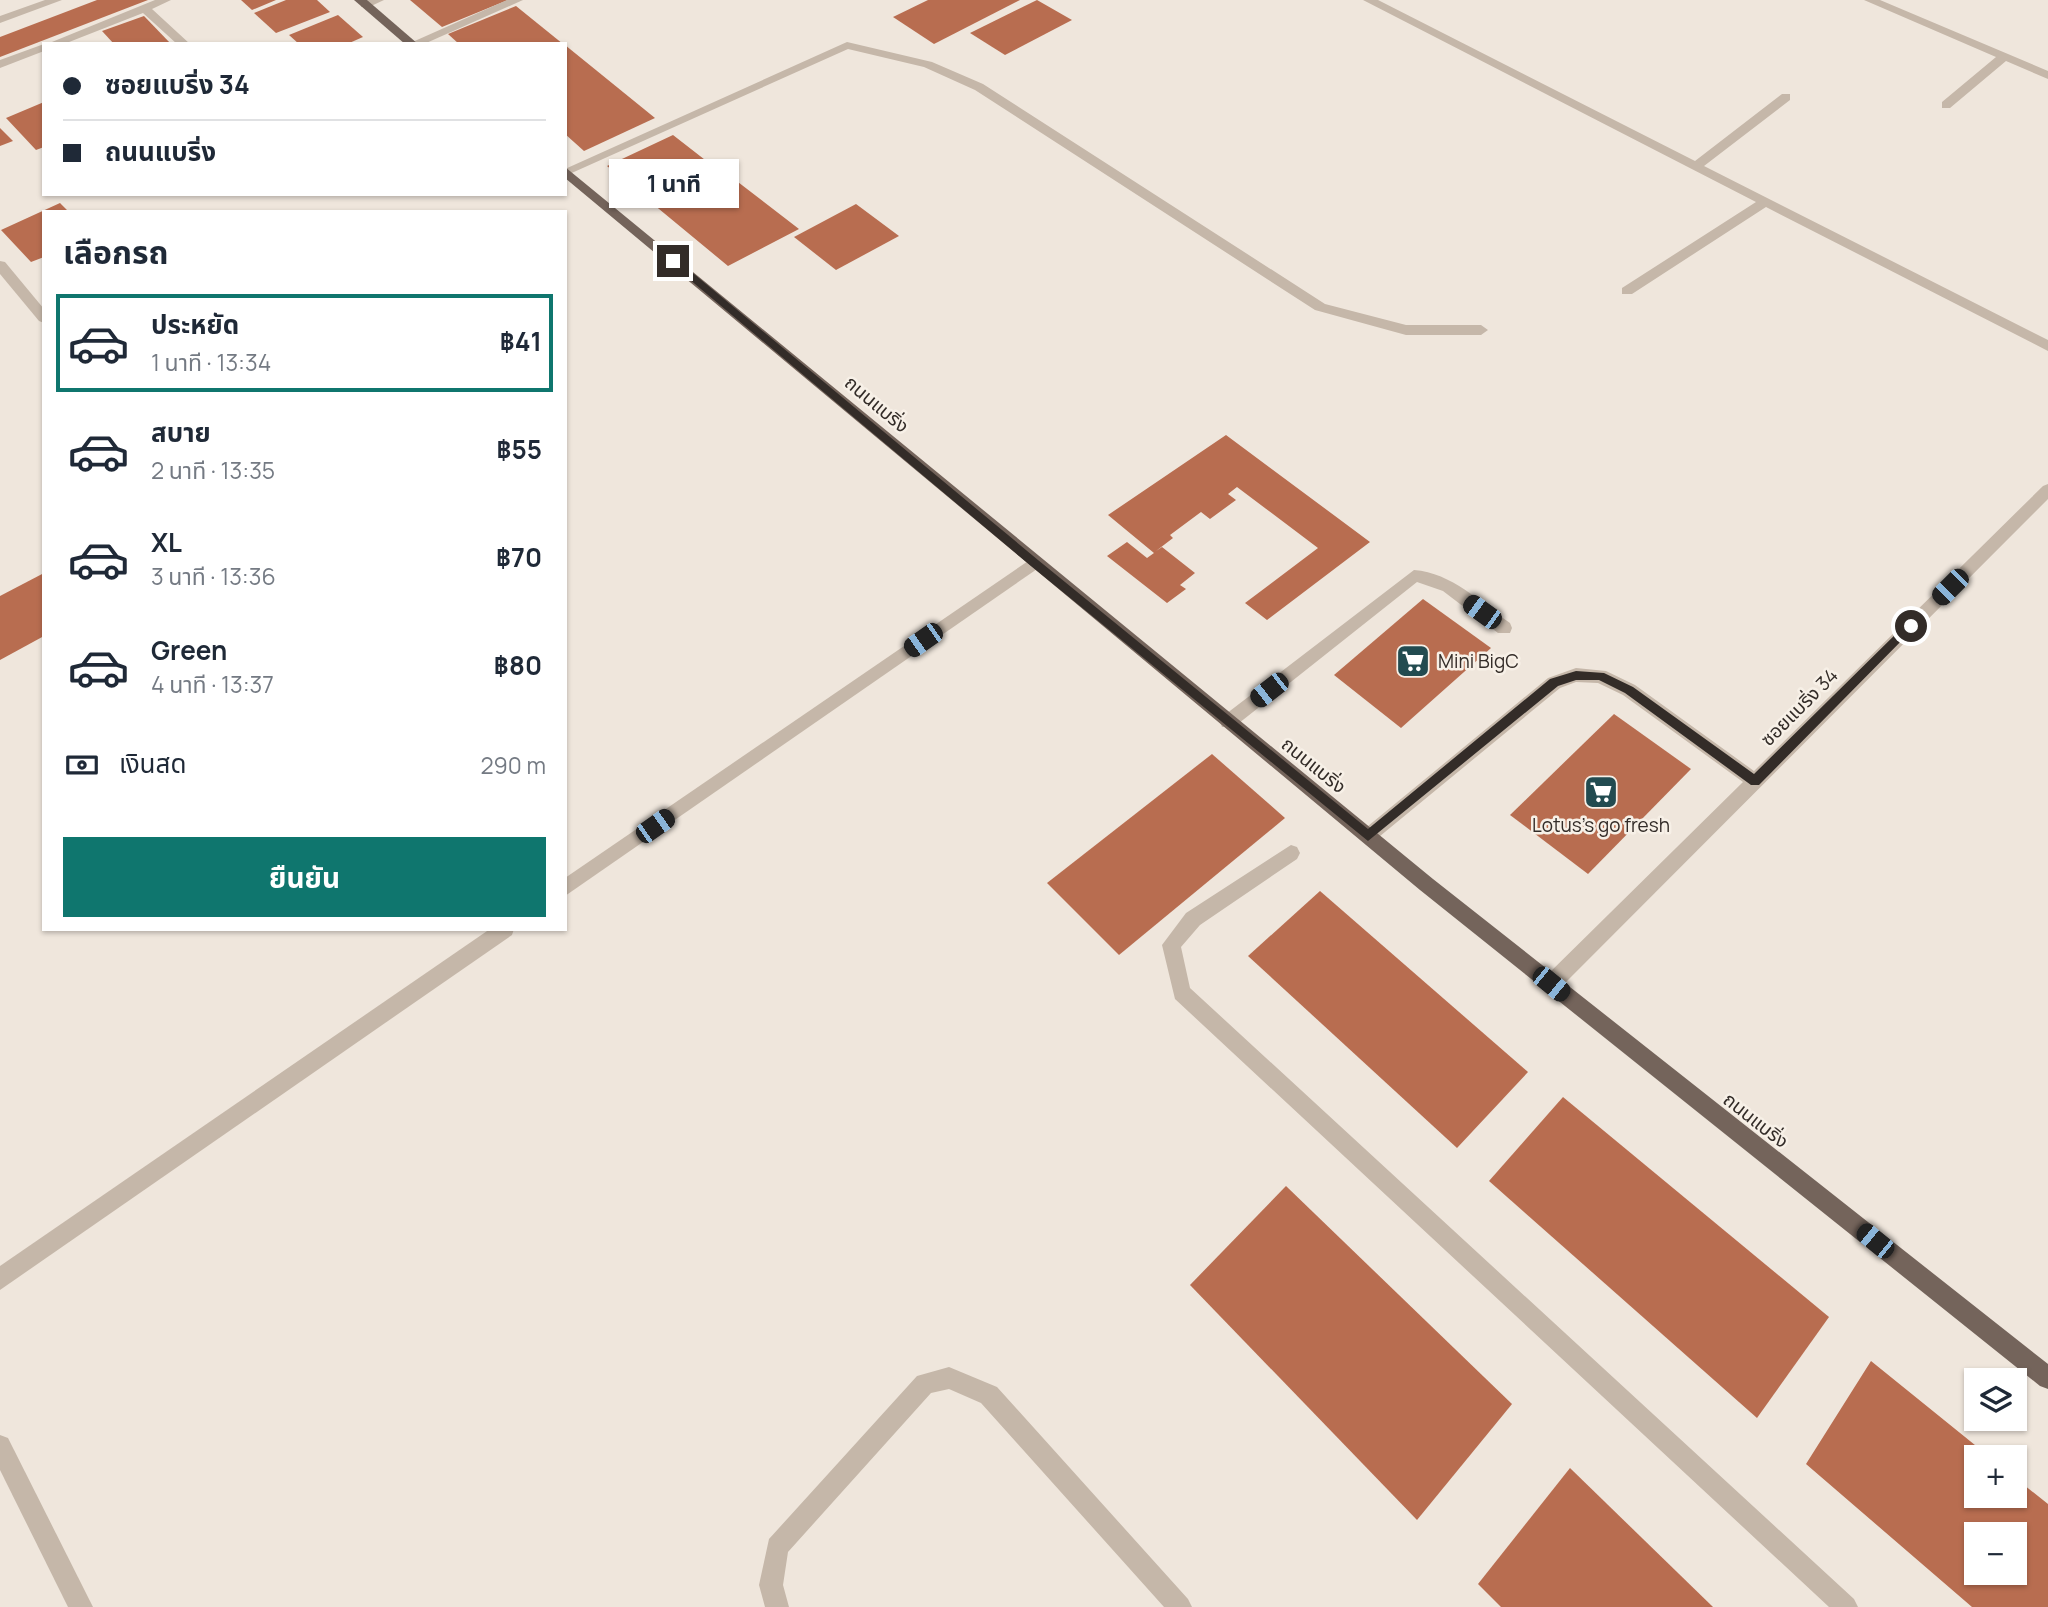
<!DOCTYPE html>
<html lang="th">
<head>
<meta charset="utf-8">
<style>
	:root { --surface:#fff; --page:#f2f2f3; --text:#1f2937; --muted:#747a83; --line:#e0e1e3; --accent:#0f766e }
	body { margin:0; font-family:Manrope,"Noto Sans Thai",sans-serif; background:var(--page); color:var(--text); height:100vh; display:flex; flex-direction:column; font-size:26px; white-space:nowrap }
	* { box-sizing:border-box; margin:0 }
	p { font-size:23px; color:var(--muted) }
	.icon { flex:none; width:38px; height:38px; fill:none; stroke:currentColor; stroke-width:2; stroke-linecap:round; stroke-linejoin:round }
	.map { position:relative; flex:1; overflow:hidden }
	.details { position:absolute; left:42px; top:210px; width:525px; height:721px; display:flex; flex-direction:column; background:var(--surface); border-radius:0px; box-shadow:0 2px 5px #0004 }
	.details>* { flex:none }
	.banner { position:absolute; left:42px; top:42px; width:525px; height:154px; border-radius:0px; box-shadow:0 2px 5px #0004; display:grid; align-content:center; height:154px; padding:0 21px; background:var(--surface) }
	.controls { position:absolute; left:1964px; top:1368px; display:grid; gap:14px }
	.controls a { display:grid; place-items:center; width:63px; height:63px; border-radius:0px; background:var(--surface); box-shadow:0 2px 5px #0004; font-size:35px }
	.end { position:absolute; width:32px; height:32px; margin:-16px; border:9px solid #332c28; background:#fff; box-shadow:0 0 0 4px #fff }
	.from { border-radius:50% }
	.bubble { position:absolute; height:49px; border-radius:0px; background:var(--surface); box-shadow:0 2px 5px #0004; font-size:23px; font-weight:700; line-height:49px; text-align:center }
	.car { position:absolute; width:21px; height:42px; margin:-21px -10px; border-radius:9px; box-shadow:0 0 5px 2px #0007; background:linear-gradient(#222 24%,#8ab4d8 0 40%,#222 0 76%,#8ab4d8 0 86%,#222 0) }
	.banner b { display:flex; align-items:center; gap:24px; height:66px; font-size:26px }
	.banner b+b { border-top:2px solid var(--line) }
	.banner i { width:18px; height:18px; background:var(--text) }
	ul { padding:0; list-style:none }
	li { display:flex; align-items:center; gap:21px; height:98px; margin:0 14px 10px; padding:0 7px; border:4px solid transparent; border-radius:0px }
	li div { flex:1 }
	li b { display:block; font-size:26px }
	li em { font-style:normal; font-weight:700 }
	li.current { border-color:var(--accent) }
	li>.icon { width:63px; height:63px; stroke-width:1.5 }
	h2 { padding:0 21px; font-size:32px; line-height:84px }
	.pay { display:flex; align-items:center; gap:18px; height:77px; padding:0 21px; font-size:26px }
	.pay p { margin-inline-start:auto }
	.cta { display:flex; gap:14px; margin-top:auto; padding:14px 21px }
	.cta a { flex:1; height:80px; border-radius:0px; background:var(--accent); color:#fff; font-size:28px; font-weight:700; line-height:80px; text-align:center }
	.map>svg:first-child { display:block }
	.building { fill:#b86d50; fill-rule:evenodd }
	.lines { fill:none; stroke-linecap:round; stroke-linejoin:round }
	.minor { fill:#c5b7a9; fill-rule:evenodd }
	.major { fill:#74645b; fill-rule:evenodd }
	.route { fill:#332c28 }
	.labels { text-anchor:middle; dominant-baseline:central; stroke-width:5; stroke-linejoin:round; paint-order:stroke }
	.street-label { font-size:19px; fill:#332c28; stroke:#f7f0e7 }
	.poi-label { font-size:19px; fill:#332c28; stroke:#f7f0e7; text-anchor:start }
</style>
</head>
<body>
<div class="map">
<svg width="2048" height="1607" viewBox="0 0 2048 1607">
	<rect width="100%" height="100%" fill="#efe6dc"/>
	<g class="building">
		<polygon points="97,0 148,0 0,57 0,37"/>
		<polygon points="241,0 276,0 252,10"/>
		<polygon points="286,0 317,0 330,12 276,33 254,13"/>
		<polygon points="410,0 508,0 442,27"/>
		<polygon points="928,0 1020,0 934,44 893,17"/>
		<polygon points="1037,0 1072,20 1005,55 970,33"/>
		<polygon points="516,6 563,44 459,44 448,34"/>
		<polygon points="338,15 363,37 347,44 299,44 289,35"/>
		<polygon points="144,16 171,44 114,44 102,31"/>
		<polygon points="565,45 586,62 655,118 584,151 565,134"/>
		<polygon points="44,102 44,147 36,150 6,118"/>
		<polygon points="0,128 13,141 0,146"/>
		<polygon points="673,135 718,170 721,169 799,229 728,266 607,166"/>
		<polygon points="60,203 69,212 44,212 44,257 31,262 1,230"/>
		<polygon points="856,204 899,236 836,270 794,237"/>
		<polygon points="1226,435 1370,542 1267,620 1245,603 1318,548 1237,487 1228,494 1236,500 1210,519 1201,512 1170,535 1173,538 1156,551 1162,547 1195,573 1180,585 1186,589 1167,603 1107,556 1127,542 1147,558 1154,553 1108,515"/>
		<polygon points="44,573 44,636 0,660 0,596"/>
		<polygon points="1423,599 1491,648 1401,728 1334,675"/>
		<polygon points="1614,714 1691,769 1588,874 1510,815"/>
		<polygon points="1212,754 1285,818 1119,955 1047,883"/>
		<polygon points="1320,891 1528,1072 1457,1148 1248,956"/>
		<polygon points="1563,1097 1829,1317 1757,1418 1489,1181"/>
		<polygon points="1286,1186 1512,1404 1417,1520 1190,1285"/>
		<path d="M 1871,1361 L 1991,1458 L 1976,1458 L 1976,1496 L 2014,1496 L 2014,1477 L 2048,1504 L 2048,1607 L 1972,1607 L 1806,1464 ZM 1976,1535 L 2014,1535 L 2014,1573 L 1976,1573 Z"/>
		<polygon points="1570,1468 1713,1607 1501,1607 1478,1584"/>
	</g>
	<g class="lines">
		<g class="minor">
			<polygon points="45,0 62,0 0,23 0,16"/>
			<polygon points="155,0 171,0 152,9 190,44 177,44 143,13 64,44 47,44"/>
			<polygon points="368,0 384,0 369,7 361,7 361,3"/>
			<polygon points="507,0 523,0 424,44 408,44"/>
			<polygon points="1363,0 1378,0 1695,161 1782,94 1790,94 1790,100 1704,166 2048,340 2048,351 1766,207 1632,294 1622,294 1622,288 1756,202"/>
			<polygon points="1864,0 1880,0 2048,71 2048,79 2006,61 1950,108 1942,108 1942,102 1996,57"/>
			<polygon points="847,42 932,62 983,84 1325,304 1406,325 1481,325 1488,330 1481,335 1406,335 1315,310 975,90 924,67 848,49 565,176 565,169"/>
			<polygon points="44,44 44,51 0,68 0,60"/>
			<polygon points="0,261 5,262 44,309 44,323 39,321 0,274"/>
			<polygon points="2048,484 2048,499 1558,990 1551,993 1544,990 1542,984 1544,978 1743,782 1623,695 1598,683 1576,682 1560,688 1374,841 1368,844 1362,841 1359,836 1362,831 1548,678 1576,668 1606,671 1635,685 1754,771 2043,486"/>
			<polygon points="1034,557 1042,563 1040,567 565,896 565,878"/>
			<path d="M 1414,570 C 1452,573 1480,602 1510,623 L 1512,628 L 1510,633 L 1498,633 L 1443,591 L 1417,582 L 1234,727 L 1222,727 L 1220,722 L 1222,717 Z"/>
			<polygon points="1291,845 1297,847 1300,853 1297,859 1200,925 1181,947 1190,988 1854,1599 1858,1607 1829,1607 1175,999 1162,945 1186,913"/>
			<polygon points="490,929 514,929 512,935 0,1290 0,1266"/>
			<polygon points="949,1367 997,1387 1188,1599 1192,1607 1164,1607 981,1403 949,1389 931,1393 788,1552 783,1585 789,1607 765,1607 759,1585 769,1539 917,1376"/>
			<polygon points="0,1435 8,1438 93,1607 68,1607 0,1470"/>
		</g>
		<g class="major">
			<polygon points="354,0 367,0 418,44 405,44"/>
			<polygon points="565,167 1433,879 2048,1364 2048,1389 2040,1386 1420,890 565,178"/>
		</g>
	</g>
	<polygon class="route" points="670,259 676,259 1038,560 1368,829 1550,679 1576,671 1604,673 1633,687 1754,774 1907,623 1911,622 1916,626 1759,785 1751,785 1625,693 1599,680 1576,680 1558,686 1368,841 1031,566 670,263"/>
	<defs>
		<g id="supermarket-square" transform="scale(1.75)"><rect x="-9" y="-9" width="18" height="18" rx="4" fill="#224b50" stroke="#f7f0e7"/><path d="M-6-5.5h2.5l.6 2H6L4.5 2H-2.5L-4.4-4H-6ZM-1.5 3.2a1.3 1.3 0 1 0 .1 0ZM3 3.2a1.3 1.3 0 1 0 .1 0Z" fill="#fff"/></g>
	</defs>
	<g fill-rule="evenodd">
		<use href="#supermarket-square" x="1413" y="661"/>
		<use href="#supermarket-square" x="1601" y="792"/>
	</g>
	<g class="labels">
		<g class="street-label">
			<text transform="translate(877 404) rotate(40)">ถนนแบริ่ง</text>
			<text transform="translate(1799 707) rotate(-45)">ซอยแบริ่ง 34</text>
			<text transform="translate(1314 765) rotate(39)">ถนนแบริ่ง</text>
			<text transform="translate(1756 1120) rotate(38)">ถนนแบริ่ง</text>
		</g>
		<g class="poi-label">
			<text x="1438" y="661">Mini BigC</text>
			<text x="1601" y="825" text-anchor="middle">Lotus's go fresh</text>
		</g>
	</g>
</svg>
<div class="controls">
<a><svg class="icon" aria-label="layers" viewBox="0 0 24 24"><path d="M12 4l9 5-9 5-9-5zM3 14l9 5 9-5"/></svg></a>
<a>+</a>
<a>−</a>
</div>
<i class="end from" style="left:1911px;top:626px"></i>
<i class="end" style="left:673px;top:261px"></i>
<div class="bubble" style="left:609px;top:159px;width:130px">1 นาที</div>
<i class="car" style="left:1950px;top:587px;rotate:225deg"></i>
<i class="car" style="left:1482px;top:612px;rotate:306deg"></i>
<i class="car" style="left:923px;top:640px;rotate:235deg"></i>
<i class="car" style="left:1269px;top:690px;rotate:232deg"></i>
<i class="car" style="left:655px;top:826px;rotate:55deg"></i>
<i class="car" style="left:1551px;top:984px;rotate:129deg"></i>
<i class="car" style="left:1875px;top:1241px;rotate:309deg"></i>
<div class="banner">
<b><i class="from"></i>ซอยแบริ่ง 34</b>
<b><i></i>ถนนแบริ่ง</b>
</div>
<section class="details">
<h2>เลือกรถ</h2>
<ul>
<li class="current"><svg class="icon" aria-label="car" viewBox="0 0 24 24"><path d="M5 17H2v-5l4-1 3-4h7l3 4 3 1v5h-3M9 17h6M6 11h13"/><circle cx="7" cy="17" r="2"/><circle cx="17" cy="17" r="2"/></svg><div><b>ประหยัด</b><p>1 นาที · 13:34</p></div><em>฿41</em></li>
<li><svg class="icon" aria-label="car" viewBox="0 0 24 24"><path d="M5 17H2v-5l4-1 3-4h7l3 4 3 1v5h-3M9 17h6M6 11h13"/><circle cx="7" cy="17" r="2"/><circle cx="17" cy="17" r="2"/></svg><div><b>สบาย</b><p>2 นาที · 13:35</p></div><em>฿55</em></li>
<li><svg class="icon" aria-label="car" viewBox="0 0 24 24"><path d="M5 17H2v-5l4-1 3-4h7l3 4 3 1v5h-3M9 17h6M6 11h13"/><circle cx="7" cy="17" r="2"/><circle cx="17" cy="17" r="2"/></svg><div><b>XL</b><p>3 นาที · 13:36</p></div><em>฿70</em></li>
<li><svg class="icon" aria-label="car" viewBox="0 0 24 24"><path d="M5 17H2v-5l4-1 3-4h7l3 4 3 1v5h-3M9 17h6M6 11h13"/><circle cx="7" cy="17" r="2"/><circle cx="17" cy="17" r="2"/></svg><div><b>Green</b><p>4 นาที · 13:37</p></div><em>฿80</em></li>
</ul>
<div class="pay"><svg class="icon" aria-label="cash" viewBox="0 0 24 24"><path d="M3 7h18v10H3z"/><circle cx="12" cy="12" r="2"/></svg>เงินสด<p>290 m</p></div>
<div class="cta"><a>ยืนยัน</a></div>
</section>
</div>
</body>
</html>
